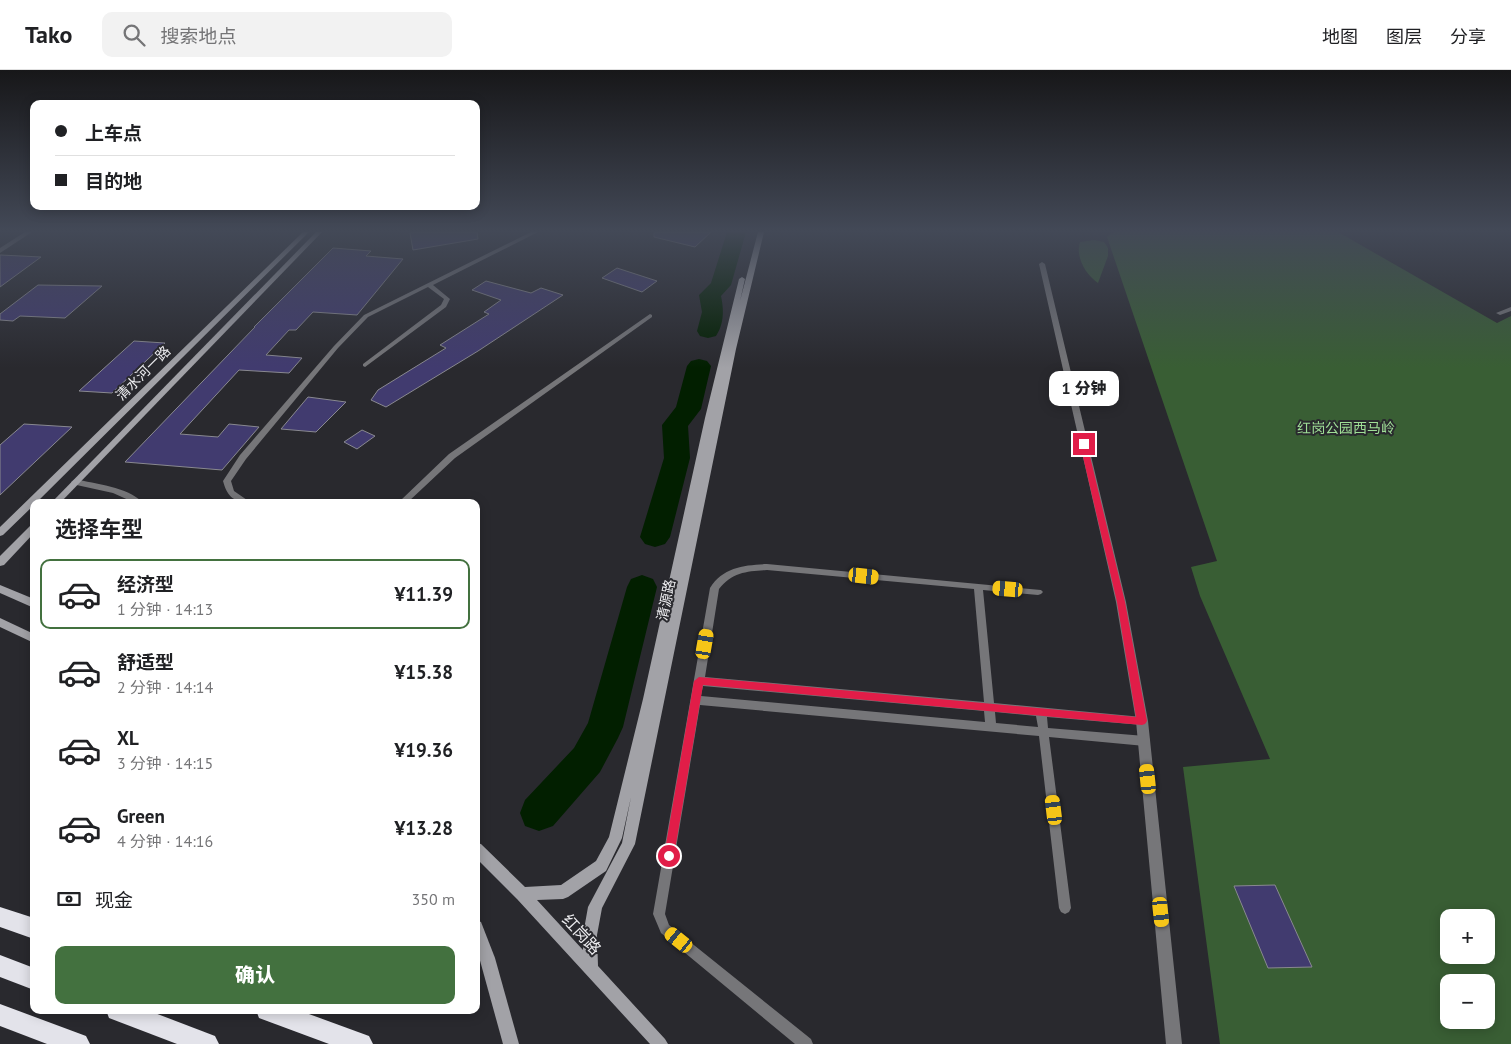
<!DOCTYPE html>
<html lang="zh">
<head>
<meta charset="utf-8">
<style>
	:root { --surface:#fff; --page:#f2f2f2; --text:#202124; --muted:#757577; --line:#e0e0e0; --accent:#43713f }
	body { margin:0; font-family:"PT Sans","Noto Sans SC",sans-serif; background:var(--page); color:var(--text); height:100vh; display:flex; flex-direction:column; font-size:19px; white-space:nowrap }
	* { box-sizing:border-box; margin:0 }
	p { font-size:16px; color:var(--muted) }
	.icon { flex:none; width:28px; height:28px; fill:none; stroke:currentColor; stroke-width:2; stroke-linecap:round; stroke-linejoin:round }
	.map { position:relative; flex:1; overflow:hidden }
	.drawer { position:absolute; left:30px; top:429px; width:450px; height:515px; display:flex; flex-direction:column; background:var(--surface); border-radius:10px; box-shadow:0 2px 12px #0003 }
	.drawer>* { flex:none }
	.guide { position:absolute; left:30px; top:30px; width:450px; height:110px; border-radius:10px; box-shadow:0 2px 12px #0003; display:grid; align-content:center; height:110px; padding:0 25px; background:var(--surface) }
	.fabs { position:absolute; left:1440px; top:839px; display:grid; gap:10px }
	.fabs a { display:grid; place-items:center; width:55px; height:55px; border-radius:10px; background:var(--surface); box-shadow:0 2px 12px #0003; font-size:25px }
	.end { position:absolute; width:22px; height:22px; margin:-11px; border:6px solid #e11d48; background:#fff; box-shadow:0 0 0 2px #fff }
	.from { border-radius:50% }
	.bubble { position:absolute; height:35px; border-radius:10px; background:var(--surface); box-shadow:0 2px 12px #0003; font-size:16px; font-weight:800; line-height:35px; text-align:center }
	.car { position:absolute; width:15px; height:30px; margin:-15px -8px; border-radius:6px; box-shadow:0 0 4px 1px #0007; background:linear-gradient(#f5c518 24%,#345 0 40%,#f5c518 0 76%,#345 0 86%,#f5c518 0) }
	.guide b { display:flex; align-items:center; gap:18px; height:48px; font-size:19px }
	.guide b+b { border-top:1px solid var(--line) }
	.guide i { width:12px; height:12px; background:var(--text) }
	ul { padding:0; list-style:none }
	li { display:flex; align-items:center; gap:15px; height:70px; margin:0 10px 8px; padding:0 15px; border:2px solid transparent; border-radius:10px }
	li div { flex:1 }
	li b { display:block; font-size:19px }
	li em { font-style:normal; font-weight:800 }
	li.selected { border-color:var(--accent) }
	li>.icon { width:45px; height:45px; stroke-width:1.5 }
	h2 { padding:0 25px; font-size:22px; line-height:60px }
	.pay { display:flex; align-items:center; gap:12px; height:55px; padding:0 25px; font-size:19px }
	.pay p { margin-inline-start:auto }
	.action { display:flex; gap:10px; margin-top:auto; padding:10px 25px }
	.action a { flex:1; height:58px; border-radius:10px; background:var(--accent); color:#fff; font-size:20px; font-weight:800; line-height:58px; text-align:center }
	header { display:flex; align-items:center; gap:30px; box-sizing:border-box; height:70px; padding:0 25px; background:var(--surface); border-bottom:1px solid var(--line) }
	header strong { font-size:24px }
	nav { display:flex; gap:28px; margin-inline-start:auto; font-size:18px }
	.search { width:350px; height:45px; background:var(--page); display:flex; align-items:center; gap:12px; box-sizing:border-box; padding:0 18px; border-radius:10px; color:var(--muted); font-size:19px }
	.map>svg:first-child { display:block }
	.green { fill:#395e34; fill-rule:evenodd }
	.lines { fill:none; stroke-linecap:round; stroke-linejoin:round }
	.river { fill:#021f00; fill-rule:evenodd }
	.building { fill:#413b6f; stroke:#898990 }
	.lane { fill:#767679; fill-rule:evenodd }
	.street { fill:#767679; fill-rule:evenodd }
	.secondary { fill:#a2a2a7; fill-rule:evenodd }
	.highway { fill:#e3e3ea; fill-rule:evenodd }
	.route { fill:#e11d48 }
	.labels { text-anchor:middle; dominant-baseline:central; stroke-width:4; stroke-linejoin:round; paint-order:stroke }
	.street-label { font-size:14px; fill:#ededf0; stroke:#29292e }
	.park-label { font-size:14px; fill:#9fde96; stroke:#29292e }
	.near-street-label { font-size:16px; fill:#ededf0; stroke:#29292e }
</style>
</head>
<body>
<header>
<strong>Tako</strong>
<div class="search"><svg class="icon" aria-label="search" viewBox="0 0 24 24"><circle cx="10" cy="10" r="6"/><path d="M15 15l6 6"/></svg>搜索地点</div>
<nav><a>地图</a><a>图层</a><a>分享</a></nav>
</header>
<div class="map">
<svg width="1511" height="974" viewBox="0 0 1511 974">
	<rect width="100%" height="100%" fill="#29292e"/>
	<g class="green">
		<path d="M 1113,162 L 1338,162 L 1497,253 L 1511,246 L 1511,974 L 1220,974 L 1183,697 L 1270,689 L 1200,526 L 1191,497 L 1217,491 L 1107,167 ZM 1449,848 L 1486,848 L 1486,885 L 1449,885 ZM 1449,912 L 1486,912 L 1486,950 L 1449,950 Z"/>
		<path d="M 1094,170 L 1104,172 L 1108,178 L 1108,186 L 1098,213 C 1086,205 1075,187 1080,172 Z"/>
	</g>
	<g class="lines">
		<g class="river">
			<path d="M 727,162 L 746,162 L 731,215 L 721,226 C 724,240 724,254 716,266 L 708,268 L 700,266 L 697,261 L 702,242 L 699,225 L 711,213 Z"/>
			<polygon points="699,289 707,291 711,296 701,339 688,356 690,388 670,467 665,474 655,477 645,474 640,467 664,388 662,355 676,337 687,296 691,291"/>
			<polygon points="642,505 653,509 657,517 623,657 618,668 600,702 553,756 539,761 525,756 520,743 525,730 574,678 588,653 627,517 631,509"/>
		</g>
	</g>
	<g class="building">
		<polygon points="420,162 477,162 478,169 413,180 410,163"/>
		<polygon points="654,162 711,162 695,177 654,167"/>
		<polygon points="333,178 371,181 366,186 403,189 357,245 313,242 296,260 289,260 266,285 302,288 289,303 239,300 180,364 218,367 229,354 259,357 222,400 125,392 255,257 254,257"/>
		<polygon points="0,185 1,185 41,187 0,217"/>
		<polygon points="617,198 657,211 642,222 602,208"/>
		<polygon points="486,211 531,223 541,218 563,225 478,281 386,337 371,330 378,320 446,278 440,275 489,244 484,242 501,230 472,220"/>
		<polygon points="38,215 102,216 65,248 20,246 13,251 0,250 0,244"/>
		<polygon points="134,271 165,273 112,323 79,321"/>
		<polygon points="308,327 346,332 316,362 281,359"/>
		<polygon points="24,354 72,357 0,425 0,375"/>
		<polygon points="362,360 375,366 357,379 344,372"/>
		<polygon points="1275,815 1312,897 1268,898 1234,816"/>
	</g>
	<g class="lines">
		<g class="lane">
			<path d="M 531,162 L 538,162 L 433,215 L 450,229 L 446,237 L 365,297 L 363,296 L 363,294 L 441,235 L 444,229 L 428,217 L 368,247 L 338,278 L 246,389 L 231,411 L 234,421 L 247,430 L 248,432 C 232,432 227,425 223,411 L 240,385 L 334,276 L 364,245 Z"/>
			<polygon points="650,244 652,245 652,247 455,388 408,432 400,432 401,430 449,384"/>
			<path d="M 75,409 C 95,414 128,417 142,432 L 133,432 L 113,423 L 72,414 L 71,412 Z"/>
			<path d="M 767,494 L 1041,520 L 1043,522 L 1041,524 L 1038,525 L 983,520 L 994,633 L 1142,647 L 1146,648 L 1147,651 L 1146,654 L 1142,655 L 1047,647 L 1048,658 L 1145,666 L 1149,668 L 1150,671 L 1149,674 L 1145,676 L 1049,667 L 1071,838 L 1069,842 L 1065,844 L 1061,842 L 1059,838 L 1039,666 L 700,635 L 665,844 L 669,855 L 811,969 L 813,974 L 795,974 L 661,863 L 653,844 L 710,518 C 723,497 744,495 767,494 ZM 767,500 L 974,519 L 984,632 L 705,607 L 719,519 C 732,502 748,501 767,500 ZM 703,616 L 984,641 L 985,652 L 701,626 ZM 995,642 L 1036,646 L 1038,657 L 996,653 Z"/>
		</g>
		<g class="street">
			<polygon points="25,162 32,162 0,183 0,178"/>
			<polygon points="1042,192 1045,194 1126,532 1148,651 1182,974 1166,974 1136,651 1116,532 1039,194"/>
			<polygon points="1511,237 1511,241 1500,245 1496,243"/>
		</g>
		<g class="secondary">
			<polygon points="303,162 309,162 37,432 34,432 34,435 3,465 0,466 0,457"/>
			<polygon points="316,162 322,162 61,432 52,432"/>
			<path d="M 758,162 L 764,162 L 736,279 L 635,774 L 602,838 L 597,865 L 598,896 L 665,969 L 668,974 L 650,974 L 517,829 L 476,788 L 476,773 L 481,774 L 525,817 L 561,815 L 596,791 L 609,767 L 643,629 L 705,348 L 739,209 L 742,207 L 745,209 L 740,231 ZM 631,727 L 622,773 L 588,837 L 583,865 L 583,880 L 537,830 L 563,829 L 568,827 L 606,801 L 622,768 Z"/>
			<polygon points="34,454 34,463 4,495 0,496 0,486 31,455"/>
			<polygon points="0,515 34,529 34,538 0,523"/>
			<polygon points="0,548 34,564 34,573 0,557"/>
			<polygon points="476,850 481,852 495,888 519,974 503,974 476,876"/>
		</g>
		<g class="highway">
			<polygon points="0,837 34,848 34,869 0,857"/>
			<polygon points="0,885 34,898 34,920 0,907"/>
			<polygon points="0,934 86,966 90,974 47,974 0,956"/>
			<polygon points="106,940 147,940 215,966 219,974 177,974 109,948"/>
			<polygon points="256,940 298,940 369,966 373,974 329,974 259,948"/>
		</g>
	</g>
	<linearGradient id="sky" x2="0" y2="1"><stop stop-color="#171719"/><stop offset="0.54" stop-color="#434957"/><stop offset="1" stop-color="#434957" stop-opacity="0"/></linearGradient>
	<rect width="1511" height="298" fill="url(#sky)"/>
	<polygon class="route" points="1084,372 1087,374 1125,532 1147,651 1145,654 1142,655 703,615 674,786 673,790 669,791 665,790 664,786 694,611 699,607 1136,647 1117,532 1080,374"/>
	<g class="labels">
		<g class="street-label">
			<text transform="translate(143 303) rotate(-45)">清水河一路</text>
			<text transform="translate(666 530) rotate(-78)">清源路</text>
		</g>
		<g class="park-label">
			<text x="1346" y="358">红岗公园西马岭</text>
		</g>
		<g class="near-street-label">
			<text transform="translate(582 864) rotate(47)">红岗路</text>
		</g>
	</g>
</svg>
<div class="fabs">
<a>+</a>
<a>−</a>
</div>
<i class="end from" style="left:669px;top:786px"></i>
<i class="end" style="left:1084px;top:374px"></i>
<div class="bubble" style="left:1049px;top:301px;width:70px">1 分钟</div>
<i class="car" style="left:864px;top:506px;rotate:96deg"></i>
<i class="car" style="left:1008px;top:519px;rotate:275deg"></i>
<i class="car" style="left:705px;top:574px;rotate:10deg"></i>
<i class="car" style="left:1148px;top:709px;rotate:354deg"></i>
<i class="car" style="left:1054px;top:740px;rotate:353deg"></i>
<i class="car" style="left:1161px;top:842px;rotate:174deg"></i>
<i class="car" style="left:679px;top:870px;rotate:309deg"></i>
<div class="guide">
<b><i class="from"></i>上车点</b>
<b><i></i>目的地</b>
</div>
<section class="drawer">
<h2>选择车型</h2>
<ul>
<li class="selected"><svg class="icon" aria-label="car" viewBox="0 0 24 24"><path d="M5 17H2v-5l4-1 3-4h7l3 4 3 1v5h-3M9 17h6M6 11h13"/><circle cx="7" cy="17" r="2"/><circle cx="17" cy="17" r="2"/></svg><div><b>经济型</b><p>1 分钟 · 14:13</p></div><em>¥11.39</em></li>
<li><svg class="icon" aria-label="car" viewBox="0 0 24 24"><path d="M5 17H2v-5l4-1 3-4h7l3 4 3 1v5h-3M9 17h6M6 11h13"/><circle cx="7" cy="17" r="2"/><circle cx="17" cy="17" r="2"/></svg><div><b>舒适型</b><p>2 分钟 · 14:14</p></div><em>¥15.38</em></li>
<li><svg class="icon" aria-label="car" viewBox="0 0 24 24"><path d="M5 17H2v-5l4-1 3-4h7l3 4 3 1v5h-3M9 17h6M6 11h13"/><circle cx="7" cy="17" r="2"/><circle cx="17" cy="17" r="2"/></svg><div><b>XL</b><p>3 分钟 · 14:15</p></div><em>¥19.36</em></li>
<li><svg class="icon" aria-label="car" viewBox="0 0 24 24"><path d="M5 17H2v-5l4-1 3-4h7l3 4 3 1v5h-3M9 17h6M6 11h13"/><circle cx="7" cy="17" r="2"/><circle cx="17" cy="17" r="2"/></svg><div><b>Green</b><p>4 分钟 · 14:16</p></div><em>¥13.28</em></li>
</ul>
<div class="pay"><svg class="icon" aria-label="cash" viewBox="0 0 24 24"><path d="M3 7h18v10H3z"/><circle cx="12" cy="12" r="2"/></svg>现金<p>350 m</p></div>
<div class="action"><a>确认</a></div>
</section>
</div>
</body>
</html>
